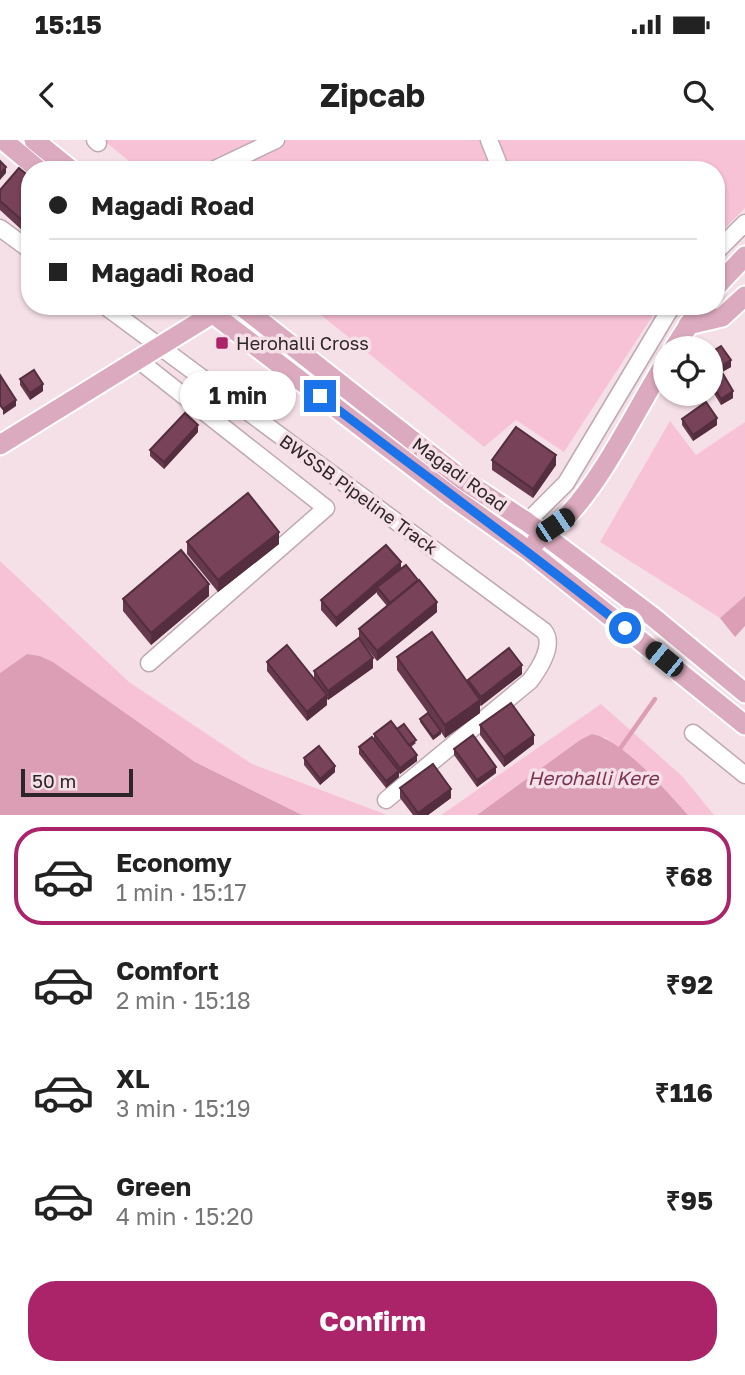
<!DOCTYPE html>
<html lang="en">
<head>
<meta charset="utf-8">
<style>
	:root { --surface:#fff; --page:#f2f2f2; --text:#222; --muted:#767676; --line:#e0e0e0; --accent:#ab246a }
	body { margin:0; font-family:"Golos Text",sans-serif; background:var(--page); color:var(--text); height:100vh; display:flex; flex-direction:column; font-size:26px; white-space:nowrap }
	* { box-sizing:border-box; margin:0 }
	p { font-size:23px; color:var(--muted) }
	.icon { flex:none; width:38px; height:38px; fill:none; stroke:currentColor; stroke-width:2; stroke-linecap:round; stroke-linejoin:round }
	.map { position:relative; height:675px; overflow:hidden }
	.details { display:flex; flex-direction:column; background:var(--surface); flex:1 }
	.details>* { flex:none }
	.hud { position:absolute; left:21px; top:21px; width:704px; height:154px; border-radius:28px; box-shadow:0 2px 5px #0004; display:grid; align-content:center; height:154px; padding:0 28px; background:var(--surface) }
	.controls { position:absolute; left:653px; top:196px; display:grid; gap:14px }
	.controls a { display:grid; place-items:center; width:70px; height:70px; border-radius:50%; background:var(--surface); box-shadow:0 2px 5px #0004; font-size:35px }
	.scale { position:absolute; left:21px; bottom:18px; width:112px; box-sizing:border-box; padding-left:7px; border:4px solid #2d2528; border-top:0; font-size:19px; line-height:24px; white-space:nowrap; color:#2d2528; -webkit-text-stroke:5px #f6e0e7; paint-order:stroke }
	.end { position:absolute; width:32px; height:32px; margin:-16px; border:9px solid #1a73e8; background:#fff; box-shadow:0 0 0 4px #fff }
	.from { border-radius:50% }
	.bubble { position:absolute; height:49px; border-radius:24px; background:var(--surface); box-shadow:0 2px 5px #0004; font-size:23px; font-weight:700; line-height:49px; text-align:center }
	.car { position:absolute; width:21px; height:42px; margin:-21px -10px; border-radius:9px; box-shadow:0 0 5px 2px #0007; background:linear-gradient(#222 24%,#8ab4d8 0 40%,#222 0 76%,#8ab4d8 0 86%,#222 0) }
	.hud b { display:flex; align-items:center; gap:24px; height:66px; font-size:26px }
	.hud b+b { border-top:2px solid var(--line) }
	.hud i { width:18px; height:18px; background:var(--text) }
	ul { padding:12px 0 0; list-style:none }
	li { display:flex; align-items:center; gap:21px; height:98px; margin:0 14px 10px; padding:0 14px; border:4px solid transparent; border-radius:28px }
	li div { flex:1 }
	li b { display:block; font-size:26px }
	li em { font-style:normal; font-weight:700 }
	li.active { border-color:var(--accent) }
	li>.icon { width:63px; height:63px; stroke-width:1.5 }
	.button { display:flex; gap:14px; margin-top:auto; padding:14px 28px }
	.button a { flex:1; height:80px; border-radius:28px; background:var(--accent); color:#fff; font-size:28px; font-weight:700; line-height:80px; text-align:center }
	.status { display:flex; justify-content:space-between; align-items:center; height:49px; padding:0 35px; background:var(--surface); direction:ltr }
	.status svg { height:19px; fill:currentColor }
	header { display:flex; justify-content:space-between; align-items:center; height:91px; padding:0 28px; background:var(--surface); font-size:32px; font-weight:700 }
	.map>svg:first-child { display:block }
	.green { fill:#f8c2d6 }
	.water { fill:#db9eb5 }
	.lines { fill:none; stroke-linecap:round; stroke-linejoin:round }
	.stream { stroke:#db9eb5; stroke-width:4.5 }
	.minor-casing { stroke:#bfaab1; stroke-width:19 }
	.major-casing { stroke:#fff; stroke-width:23 }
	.minor { stroke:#fff; stroke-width:16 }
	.major { stroke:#dcaabe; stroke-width:19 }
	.wall { fill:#67394c }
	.shaded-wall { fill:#542e3e }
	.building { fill:#784258; stroke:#542e3e; stroke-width:2 }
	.route { stroke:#1a73e8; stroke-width:9 }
	.poi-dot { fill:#ab246a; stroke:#f6e0e7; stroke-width:2.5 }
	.labels { text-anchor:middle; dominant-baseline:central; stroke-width:7; stroke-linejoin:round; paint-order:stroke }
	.poi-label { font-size:18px; fill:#2d2528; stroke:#f6e0e7; text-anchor:start }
	.street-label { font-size:18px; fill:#2d2528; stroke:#f6e0e7 }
	.water-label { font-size:19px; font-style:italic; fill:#7b3252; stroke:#f6e0e7 }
</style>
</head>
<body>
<div class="status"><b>15:15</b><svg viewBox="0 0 49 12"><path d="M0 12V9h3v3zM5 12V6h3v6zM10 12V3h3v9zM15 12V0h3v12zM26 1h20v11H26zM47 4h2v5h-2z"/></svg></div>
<header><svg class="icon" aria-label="back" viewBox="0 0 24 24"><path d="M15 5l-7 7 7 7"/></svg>Zipcab<svg class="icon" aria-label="search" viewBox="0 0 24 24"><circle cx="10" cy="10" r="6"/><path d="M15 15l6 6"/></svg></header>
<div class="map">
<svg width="745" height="675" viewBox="0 0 745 675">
	<rect width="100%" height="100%" fill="#f6e0e7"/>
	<g class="green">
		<polygon points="103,0 745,0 745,68 716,97 716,30 140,30"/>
		<polygon points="310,166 659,166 564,312 516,280 484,307"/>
		<polygon points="670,281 696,315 745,282 745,456 720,478 600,402"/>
		<polygon points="0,421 129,542 252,624 387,675 302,675 195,622 53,522 40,516 27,514 0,533"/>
		<polygon points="601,564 682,636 714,675 688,675 650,634 605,597 580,600 477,675 441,675"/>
	</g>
	<g class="water">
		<polygon points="745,456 745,486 735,497 720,478"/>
		<polygon points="27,514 40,516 53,522 195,622 302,675 0,675 0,533"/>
		<path d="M 592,594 C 623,600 666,651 688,675 L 477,675 L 580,600 Z"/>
	</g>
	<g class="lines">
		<polyline class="stream" points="617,613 655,559"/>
		<g class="minor-casing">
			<g id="minor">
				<polyline points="95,0 98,3"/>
				<polyline points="489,0 501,30"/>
				<polyline points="213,30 276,0"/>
				<polyline points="0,88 30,110"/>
				<polyline points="716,112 745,83"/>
				<path d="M 105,166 L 544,491 C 555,505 539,529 530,541 L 386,660"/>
				<polyline points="137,219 326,368 149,523"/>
				<polyline points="527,382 566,343 672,166"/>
				<polyline points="693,593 745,635"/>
			</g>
		</g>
		<g class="major-casing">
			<g id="major">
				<polyline points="3,0 39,30"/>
				<polyline points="34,0 71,30"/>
				<polyline points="716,147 745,116"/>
				<polyline points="203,166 450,355 529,411 745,585"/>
				<polyline points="241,166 463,340 527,382 653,477 745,553"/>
				<polyline points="688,185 722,177 745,156"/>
				<polyline points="674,208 701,166"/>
				<polyline points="0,305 212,174 216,166"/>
				<path d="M 536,402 C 545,390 559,385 569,374 C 605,335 636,270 665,223"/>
			</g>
		</g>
		<use href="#minor" class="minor"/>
		<use href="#major" class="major"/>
	</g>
	<g class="wall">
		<polygon points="30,37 24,92 0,70 0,50"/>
		<polygon points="710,213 731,227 722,232 733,258 721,265 710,247"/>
		<polygon points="20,239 43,251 30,260 20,245"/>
		<polygon points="682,279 717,285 693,301 682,285"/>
		<polygon points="198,292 164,329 150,316 150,310"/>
		<polygon points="492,320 556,325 533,358 492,330"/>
		<polygon points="187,402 279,404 218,452 187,414"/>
		<polygon points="401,429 437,472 377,521 359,498 359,489 387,466 377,454 377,452 336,487 321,470 321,460"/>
		<polygon points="209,456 151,505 123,471 123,459"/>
		<polygon points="397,517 468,542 468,540 522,534 480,566 480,573 445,598 441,592 441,594 433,600 420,582 420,579 428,573 397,530"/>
		<polygon points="267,522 314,538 314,531 373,528 328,560 327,559 327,565 307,581 267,531"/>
		<polygon points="480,585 534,604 504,627 480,595"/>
		<polygon points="397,589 416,603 411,607 417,621 400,634 399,633 399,637 386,648 359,614 359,607 374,599 374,594"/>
		<polygon points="454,609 496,633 477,647 454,615"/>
		<polygon points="304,618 335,632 320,645 304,625"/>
		<polygon points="400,648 451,658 428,675 413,675 400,658"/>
	</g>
	<g class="shaded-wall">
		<polygon points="6,27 6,33 0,40 0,34"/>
		<polygon points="30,76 30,85 24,92 24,82"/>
		<polygon points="731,220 731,227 710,239 710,233"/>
		<polygon points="43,244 43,251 30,260 30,253"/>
		<polygon points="733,251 733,258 721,265 721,259"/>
		<polygon points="16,260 16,266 3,275 3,269"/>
		<polygon points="717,278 717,285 693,301 693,295"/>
		<polygon points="198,285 198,292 164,329 164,322"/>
		<polygon points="556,315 556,325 533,358 533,349"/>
		<polygon points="279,392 279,404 218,452 218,440"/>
		<polygon points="401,422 401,432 377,447 377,452 336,487 336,478"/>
		<polygon points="209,444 209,456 151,505 151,493"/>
		<polygon points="437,462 437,472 377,521 377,511"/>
		<polygon points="373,518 373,528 328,560 328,551"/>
		<polygon points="522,525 522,534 481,566 481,557"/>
		<polygon points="327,555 327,565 307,581 307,572"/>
		<polygon points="480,560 480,573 445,598 445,585"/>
		<polygon points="441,591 441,594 433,600 433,597"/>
		<polygon points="534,595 534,604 504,627 504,617"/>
		<polygon points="417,615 417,621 400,634 400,628"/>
		<polygon points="335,626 335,632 320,645 320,639"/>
		<polygon points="496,627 496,633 477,647 477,640"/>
		<polygon points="399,631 399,637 386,648 386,641"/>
		<polygon points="451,649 451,658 428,675 418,675 418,673"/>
	</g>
	<g class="building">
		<polygon points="0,21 6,27 0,34"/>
		<polygon points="19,28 30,37 30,76 24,82 0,61 0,50"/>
		<polygon points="721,206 731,220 710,233 710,213"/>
		<polygon points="720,229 733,251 721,259 710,241 710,235"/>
		<polygon points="34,230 43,244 30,253 20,239"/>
		<polygon points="0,235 16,260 3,269 0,265"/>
		<polygon points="706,262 717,278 693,295 682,279"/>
		<polygon points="185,273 198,285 164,322 150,310"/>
		<polygon points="516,287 556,315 533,349 492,320"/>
		<polygon points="248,353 279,392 218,440 187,402"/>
		<polygon points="386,405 401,422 336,478 321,460"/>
		<polygon points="181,410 209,444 151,493 123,459"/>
		<polygon points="406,425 418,440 390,463 377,447"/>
		<polygon points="419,440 437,462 377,511 359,489"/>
		<polygon points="432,492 480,560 445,585 397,517"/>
		<polygon points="359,498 373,518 328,551 314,531"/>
		<polygon points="287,505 327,555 307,572 267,522"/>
		<polygon points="509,508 522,525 481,557 468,540"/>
		<polygon points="511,563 534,595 504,617 480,585"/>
		<polygon points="428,573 441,591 433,597 420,579"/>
		<polygon points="391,581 417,615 400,628 374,594"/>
		<polygon points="404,584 416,600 409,605 397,589"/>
		<polygon points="473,595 496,627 477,640 454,609"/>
		<polygon points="372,597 399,631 386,641 359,607"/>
		<polygon points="319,606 335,626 320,639 304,618"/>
		<polygon points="433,624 451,649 418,673 400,648"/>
	</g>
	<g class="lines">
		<path class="route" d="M 320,256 C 421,333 525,408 625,488"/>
	</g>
	<rect class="poi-dot" x="215" y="196" width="14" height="14" rx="3.5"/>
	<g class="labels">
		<g class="poi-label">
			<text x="236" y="203">Herohalli Cross</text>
		</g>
		<g class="street-label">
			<text transform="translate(460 334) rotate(36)">Magadi Road</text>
			<text transform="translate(359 354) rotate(36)">BWSSB Pipeline Track</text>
		</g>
		<g class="water-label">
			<text x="593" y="637">Herohalli Kere</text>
		</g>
	</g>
</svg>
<div class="controls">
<a><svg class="icon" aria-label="locate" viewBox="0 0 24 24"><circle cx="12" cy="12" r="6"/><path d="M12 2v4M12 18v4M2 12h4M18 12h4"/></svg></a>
</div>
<div class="scale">50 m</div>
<i class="end from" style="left:625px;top:488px"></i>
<i class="end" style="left:320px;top:256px"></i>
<div class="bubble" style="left:180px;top:231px;width:116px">1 min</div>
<i class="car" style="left:555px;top:385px;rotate:56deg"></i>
<i class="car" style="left:664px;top:519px;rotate:309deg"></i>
<div class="hud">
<b><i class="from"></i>Magadi Road</b>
<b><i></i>Magadi Road</b>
</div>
</div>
<section class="details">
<ul>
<li class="active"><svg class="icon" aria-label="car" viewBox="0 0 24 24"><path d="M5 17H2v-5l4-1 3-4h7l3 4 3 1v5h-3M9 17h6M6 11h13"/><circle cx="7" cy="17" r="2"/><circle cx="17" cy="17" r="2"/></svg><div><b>Economy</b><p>1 min · 15:17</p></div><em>₹68</em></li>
<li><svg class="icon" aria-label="car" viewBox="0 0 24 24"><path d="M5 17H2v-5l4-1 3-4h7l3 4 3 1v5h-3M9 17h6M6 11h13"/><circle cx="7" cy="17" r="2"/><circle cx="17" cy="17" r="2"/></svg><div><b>Comfort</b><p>2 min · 15:18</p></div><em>₹92</em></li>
<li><svg class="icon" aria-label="car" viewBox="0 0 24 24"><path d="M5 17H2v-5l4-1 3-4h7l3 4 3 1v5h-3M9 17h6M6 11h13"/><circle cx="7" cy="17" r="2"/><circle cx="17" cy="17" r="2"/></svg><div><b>XL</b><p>3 min · 15:19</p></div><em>₹116</em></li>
<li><svg class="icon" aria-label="car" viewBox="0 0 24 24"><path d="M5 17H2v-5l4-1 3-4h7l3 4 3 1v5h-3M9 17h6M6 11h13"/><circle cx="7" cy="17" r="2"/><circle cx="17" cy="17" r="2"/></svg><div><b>Green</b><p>4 min · 15:20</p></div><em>₹95</em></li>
</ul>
<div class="button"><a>Confirm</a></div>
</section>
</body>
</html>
